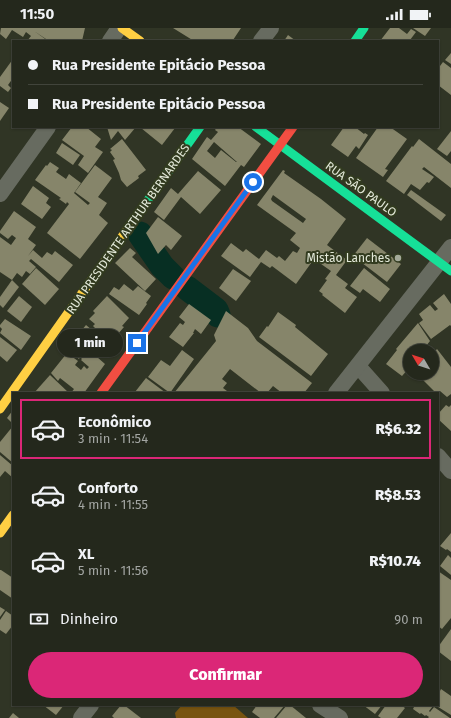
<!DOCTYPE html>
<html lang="pt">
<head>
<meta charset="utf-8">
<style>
	:root { --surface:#24281c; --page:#2c3025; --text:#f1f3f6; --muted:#a3a6a3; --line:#41443b; --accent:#db2777 }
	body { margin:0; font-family:"Fira Sans",sans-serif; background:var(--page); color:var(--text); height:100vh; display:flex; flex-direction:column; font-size:15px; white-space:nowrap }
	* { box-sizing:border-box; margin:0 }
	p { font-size:13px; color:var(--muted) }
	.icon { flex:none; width:22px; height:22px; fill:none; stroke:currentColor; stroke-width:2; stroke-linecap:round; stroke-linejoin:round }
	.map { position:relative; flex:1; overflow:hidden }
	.panel { position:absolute; left:12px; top:364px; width:427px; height:314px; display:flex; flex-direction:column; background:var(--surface); border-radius:0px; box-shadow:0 1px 3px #0004,0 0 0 1px var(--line) }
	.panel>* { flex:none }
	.guide { position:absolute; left:12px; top:12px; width:427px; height:88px; border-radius:0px; box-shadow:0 1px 3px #0004,0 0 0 1px var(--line); display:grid; align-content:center; height:88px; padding:0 16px; background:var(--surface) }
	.needle { width:26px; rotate:309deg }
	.fabs { position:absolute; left:403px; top:316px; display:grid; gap:8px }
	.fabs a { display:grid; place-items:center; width:36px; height:36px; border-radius:50%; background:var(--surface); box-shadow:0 1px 3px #0004,0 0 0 1px var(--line); font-size:20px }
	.end { position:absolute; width:18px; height:18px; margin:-9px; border:5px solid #1a73e8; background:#fff; box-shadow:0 0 0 2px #fff }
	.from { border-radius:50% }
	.bubble { position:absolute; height:28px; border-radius:14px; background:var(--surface); box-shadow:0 1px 3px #0004,0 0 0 1px var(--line); font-size:13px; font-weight:800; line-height:28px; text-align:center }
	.guide b { display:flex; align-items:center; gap:14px; height:38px; font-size:15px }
	.guide b+b { border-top:1px solid var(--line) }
	.guide i { width:10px; height:10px; background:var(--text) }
	ul { padding:7px 0 0; list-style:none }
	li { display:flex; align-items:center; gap:12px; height:60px; margin:0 8px 6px; padding:0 8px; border:2px solid transparent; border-radius:0px }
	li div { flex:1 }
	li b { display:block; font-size:15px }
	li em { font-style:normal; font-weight:800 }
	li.active { border-color:var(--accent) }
	li>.icon { width:36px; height:36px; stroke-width:1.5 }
	.pay { display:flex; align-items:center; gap:10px; height:44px; padding:0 16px; font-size:15px }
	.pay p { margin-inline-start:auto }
	.cta { display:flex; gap:8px; margin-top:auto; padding:8px 16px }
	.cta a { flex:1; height:46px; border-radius:24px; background:var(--accent); color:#fff; font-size:16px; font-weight:800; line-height:46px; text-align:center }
	.status { display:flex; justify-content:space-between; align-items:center; height:28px; padding:0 20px; background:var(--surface); direction:ltr }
	.status svg { height:11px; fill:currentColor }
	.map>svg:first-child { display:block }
	.forest { fill:#785410 }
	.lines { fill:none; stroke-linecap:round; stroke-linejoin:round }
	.river { stroke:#072f23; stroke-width:25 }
	.building { fill:#86856a; fill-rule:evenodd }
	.street { stroke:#676b60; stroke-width:16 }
	.fast { stroke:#16e098; stroke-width:9 }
	.slow { stroke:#ffcf43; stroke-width:9 }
	.jam { stroke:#f24e42; stroke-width:9 }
	.route { stroke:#1a73e8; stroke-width:5 }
	.poi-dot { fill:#a4aa9a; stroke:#323b1f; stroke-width:1.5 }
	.labels { text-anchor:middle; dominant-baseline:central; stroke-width:4; stroke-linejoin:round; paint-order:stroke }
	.street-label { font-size:12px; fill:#e3e9d9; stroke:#323b1f }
	.poi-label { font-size:12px; fill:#e3e9d9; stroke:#323b1f; text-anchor:end }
</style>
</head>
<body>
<div class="status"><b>11:50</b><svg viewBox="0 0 49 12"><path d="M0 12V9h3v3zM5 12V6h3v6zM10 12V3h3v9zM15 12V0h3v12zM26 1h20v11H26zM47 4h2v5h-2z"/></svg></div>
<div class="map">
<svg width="451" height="690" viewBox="0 0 451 690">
	<rect width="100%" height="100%" fill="#303525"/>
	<polygon class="forest" points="182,677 233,677 248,690 176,690 175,685"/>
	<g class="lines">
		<g class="river">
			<polyline points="140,206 162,238 173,249"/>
			<polyline points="187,260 216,282 218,287"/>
		</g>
	</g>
	<g class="building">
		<polygon points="1,0 85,0 82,13 49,13 34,3 48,13 27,13 31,8 26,4 23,9 12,2 6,11 0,6"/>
		<polygon points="173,0 241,0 233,12 235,13 194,13"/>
		<polygon points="390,0 399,0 407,6 411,1 416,4 410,12 412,13 380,13"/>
		<polygon points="413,0 431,0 425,8"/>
		<polygon points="288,7 296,13 284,13"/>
		<polygon points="451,25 451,36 445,32"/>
		<polygon points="13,31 13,50 8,57 11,60 8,64 0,58 0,49"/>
		<polygon points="443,34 451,40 451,67 438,57 438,37 440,38"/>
		<polygon points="0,74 9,80 0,93"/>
		<polygon points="72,99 86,99 101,111 95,119 103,124 88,145 78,137 84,128 62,112"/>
		<polygon points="107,99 136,99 125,112 118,103 111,112"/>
		<polygon points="141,99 173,99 175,100 162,117 141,100"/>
		<path d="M 217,99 L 238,99 L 261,116 L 244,139 L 241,137 L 225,158 L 192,131 L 207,109 L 211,112 L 218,104 L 215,102 ZM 214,114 L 237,134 L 236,134 L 221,122 L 215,130 L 207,123 Z"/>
		<polygon points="344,99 355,99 364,106 365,105 368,107 359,121 356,118 348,129 331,117"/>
		<polygon points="378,99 390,99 407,111 385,141 388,142 383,149 356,130"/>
		<polygon points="451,103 451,123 447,128 437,121"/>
		<polygon points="122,111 146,142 138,148 139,150 127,159 121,152 119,145 113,132 115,131 110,124 112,122 110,121"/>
		<polygon points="419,111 451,136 451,160 424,139 422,141 434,149 429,155 427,154 420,162 411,156 404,166 386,153 412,118 413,119"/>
		<polygon points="62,115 80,127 73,137 56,125"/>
		<polygon points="50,134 59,140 56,144 66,151 69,146 81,155 74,165 88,177 90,175 75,164 95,137 112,150 98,169 107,175 99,187 108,195 80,231 47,205 69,176 67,174 66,176 59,171 61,170 35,152 46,137 47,138"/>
		<path d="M 283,142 L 285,143 L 284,145 L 321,171 L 346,191 L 327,217 L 347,232 L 336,247 L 348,256 L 345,260 L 357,269 L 345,285 L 322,267 L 323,266 L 319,263 L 327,252 L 325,251 L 331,243 L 314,231 L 296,256 L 272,238 L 270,240 L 261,234 L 250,249 L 221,228 L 231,215 L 243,224 L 246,221 L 259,231 L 266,222 L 277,230 L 279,228 L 285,233 L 293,223 L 297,225 L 300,220 L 290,212 L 296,205 L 257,177 ZM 273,167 L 306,191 L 303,195 L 272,173 L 271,171 Z"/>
		<polygon points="198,143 221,162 200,186 181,169 164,192 154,184 171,160 178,166"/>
		<polygon points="33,158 49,170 46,175 51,179 42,191 21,176"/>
		<polygon points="411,162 446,187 441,193 407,167"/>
		<polygon points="14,183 36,199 28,211 36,217 28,228 33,222 42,230 47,224 52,227 55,223 73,237 59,254 31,231 29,233 36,239 30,246 26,243 22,249 17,245 12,252 0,244 0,209 11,217 16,210 12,207 8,211 0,205 0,203"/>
		<polygon points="158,189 182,208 171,222 166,217 158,226 146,205"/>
		<polygon points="367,210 401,236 387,254 353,228"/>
		<polygon points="130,220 136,225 132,229 156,251 145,263 115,235"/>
		<polygon points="36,240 59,261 45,277 22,256"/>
		<polygon points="364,240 390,261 380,274 363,261 360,265 350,258"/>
		<polygon points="233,241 251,253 236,273 219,260"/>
		<polygon points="12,252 19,259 3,280 0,277 0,269"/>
		<polygon points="124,256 133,263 138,258 151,268 146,275 147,276 139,287 109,266 114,259 119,262"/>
		<polygon points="444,266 451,276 451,298 450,297 431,311 419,295 423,292 419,286 430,277 435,283 438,281 433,275"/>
		<polygon points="19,268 32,279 21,294 7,283"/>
		<polygon points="107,268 129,290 122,298 124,299 110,315 93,298 95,296 89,291 95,285 93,283"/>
		<polygon points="189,276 211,292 201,306 195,301 193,305 194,305 183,319 169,309 180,295 183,297 185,294 179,289"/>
		<polygon points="226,283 248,300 257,313 312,355 304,365 282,365 273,358 267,365 261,365 230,341 222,351 227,355 223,360 227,363 226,365 174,365 216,313 214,307"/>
		<polygon points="278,284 296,297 295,299 328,326 311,348 259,309 267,298 268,299"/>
		<polygon points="5,291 31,308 21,322 0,305 2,301 0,299 0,297"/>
		<polygon points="418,295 430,313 422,323 410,323 410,339 402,348 386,336 397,322 396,321"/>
		<polygon points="86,297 105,313 96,323 100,326 97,329 105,336 84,365 71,365 74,361 60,350 58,353 51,345 67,325 78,333 75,337 81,342 84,338 87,341 89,339 81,332 82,331 80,329 79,331 67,321 68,320 62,315 66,309 72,314"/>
		<polygon points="0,309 17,322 7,334 0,328"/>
		<polygon points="437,321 451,339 451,366 447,369 440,363 436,365 416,345 432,345 432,327"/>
		<polygon points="182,322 194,331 170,365 148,349 161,332 170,338"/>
		<polygon points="50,347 69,365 34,365"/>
		<polygon points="146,350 166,365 137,365 135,364"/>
		<polygon points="446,377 449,379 451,377 451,403 438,391 438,386"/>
		<polygon points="13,382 13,396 7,390"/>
		<polygon points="13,398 13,435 0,424 0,414"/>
		<polygon points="0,427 13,438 13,450 5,443 0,449"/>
		<polygon points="451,505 451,524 447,521 446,522 440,518"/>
		<polygon points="448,527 451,530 451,547 440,538"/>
		<polygon points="0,542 1,542 13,550 13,571 0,562"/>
		<polygon points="438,543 451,552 451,590 442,601 438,598"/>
		<polygon points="0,579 5,582 0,589"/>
		<polygon points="6,583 13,588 13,597 6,606 0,602 0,592"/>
		<polygon points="451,601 451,633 438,623 438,619"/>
		<polygon points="441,661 451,668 451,687 435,677 438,677 438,662 440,663"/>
		<polygon points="43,677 64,677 56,687"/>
		<polygon points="121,677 124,677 141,690 114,690 112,688"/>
		<polygon points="257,677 285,677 274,690 260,690 252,684"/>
		<polygon points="287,677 290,677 306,690 276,690"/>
		<polygon points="363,677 382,677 375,686"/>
		<polygon points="386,677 401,677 405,680 397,690 381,690 378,688"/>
		<polygon points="415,677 431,677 433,678 429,683 430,684 434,679 450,690 428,690 429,689 426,687 425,688 421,685 420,686 413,681"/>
		<polygon points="13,685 19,690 9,690"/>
	</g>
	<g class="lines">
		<g class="street">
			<polyline points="110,13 119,0"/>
			<polyline points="261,13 271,0"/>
			<polyline points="0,166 48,99"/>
			<polyline points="358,338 382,365"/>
			<polyline points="336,365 451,219"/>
			<polyline points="438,428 451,443"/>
			<polyline points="320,677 340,690"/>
			<polyline points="81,690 91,677"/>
		</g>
		<g class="fast">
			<polyline points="355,13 364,0"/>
			<polyline points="256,99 451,243"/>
			<polyline points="143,179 200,99"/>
		</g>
		<g class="slow">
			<polyline points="122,0 140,13"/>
			<polyline points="0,381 143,179"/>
			<polyline points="0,505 13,487"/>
		</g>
		<polyline class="jam" points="101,365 293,99"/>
	</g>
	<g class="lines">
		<polyline class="route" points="137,315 253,154"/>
	</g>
	<circle class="poi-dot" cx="398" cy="230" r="4"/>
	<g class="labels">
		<g class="street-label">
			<text transform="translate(361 161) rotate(36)">RUA SÃO PAULO</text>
			<text transform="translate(128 201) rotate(-55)">RUA PRESIDENTE ARTHUR BERNARDES</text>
		</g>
		<g class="poi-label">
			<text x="390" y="230">Mistão Lanches</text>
		</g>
	</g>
</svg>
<div class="fabs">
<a><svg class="needle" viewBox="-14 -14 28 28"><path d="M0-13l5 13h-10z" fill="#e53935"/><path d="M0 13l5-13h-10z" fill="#a3a6a3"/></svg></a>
</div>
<i class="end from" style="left:253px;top:154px"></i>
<i class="end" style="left:137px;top:315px"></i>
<div class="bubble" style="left:57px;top:301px;width:66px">1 min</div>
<div class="guide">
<b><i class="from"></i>Rua Presidente Epitácio Pessoa</b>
<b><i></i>Rua Presidente Epitácio Pessoa</b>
</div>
<section class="panel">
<ul>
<li class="active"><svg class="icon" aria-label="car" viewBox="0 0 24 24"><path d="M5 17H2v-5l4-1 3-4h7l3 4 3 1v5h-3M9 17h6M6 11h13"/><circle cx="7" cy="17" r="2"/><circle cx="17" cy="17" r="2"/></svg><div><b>Econômico</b><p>3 min · 11:54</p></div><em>R$6.32</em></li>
<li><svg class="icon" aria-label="car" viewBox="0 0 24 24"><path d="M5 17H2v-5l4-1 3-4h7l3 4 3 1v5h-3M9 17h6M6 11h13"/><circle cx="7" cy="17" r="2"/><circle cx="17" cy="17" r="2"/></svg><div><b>Conforto</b><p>4 min · 11:55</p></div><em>R$8.53</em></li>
<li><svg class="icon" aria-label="car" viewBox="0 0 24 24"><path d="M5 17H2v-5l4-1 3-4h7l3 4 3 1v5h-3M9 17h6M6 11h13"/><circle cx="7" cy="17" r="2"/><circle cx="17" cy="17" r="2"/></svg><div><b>XL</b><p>5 min · 11:56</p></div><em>R$10.74</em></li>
</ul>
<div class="pay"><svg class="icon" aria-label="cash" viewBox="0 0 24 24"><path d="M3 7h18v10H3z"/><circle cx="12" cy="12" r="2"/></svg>Dinheiro<p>90 m</p></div>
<div class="cta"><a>Confirmar</a></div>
</section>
</div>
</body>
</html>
